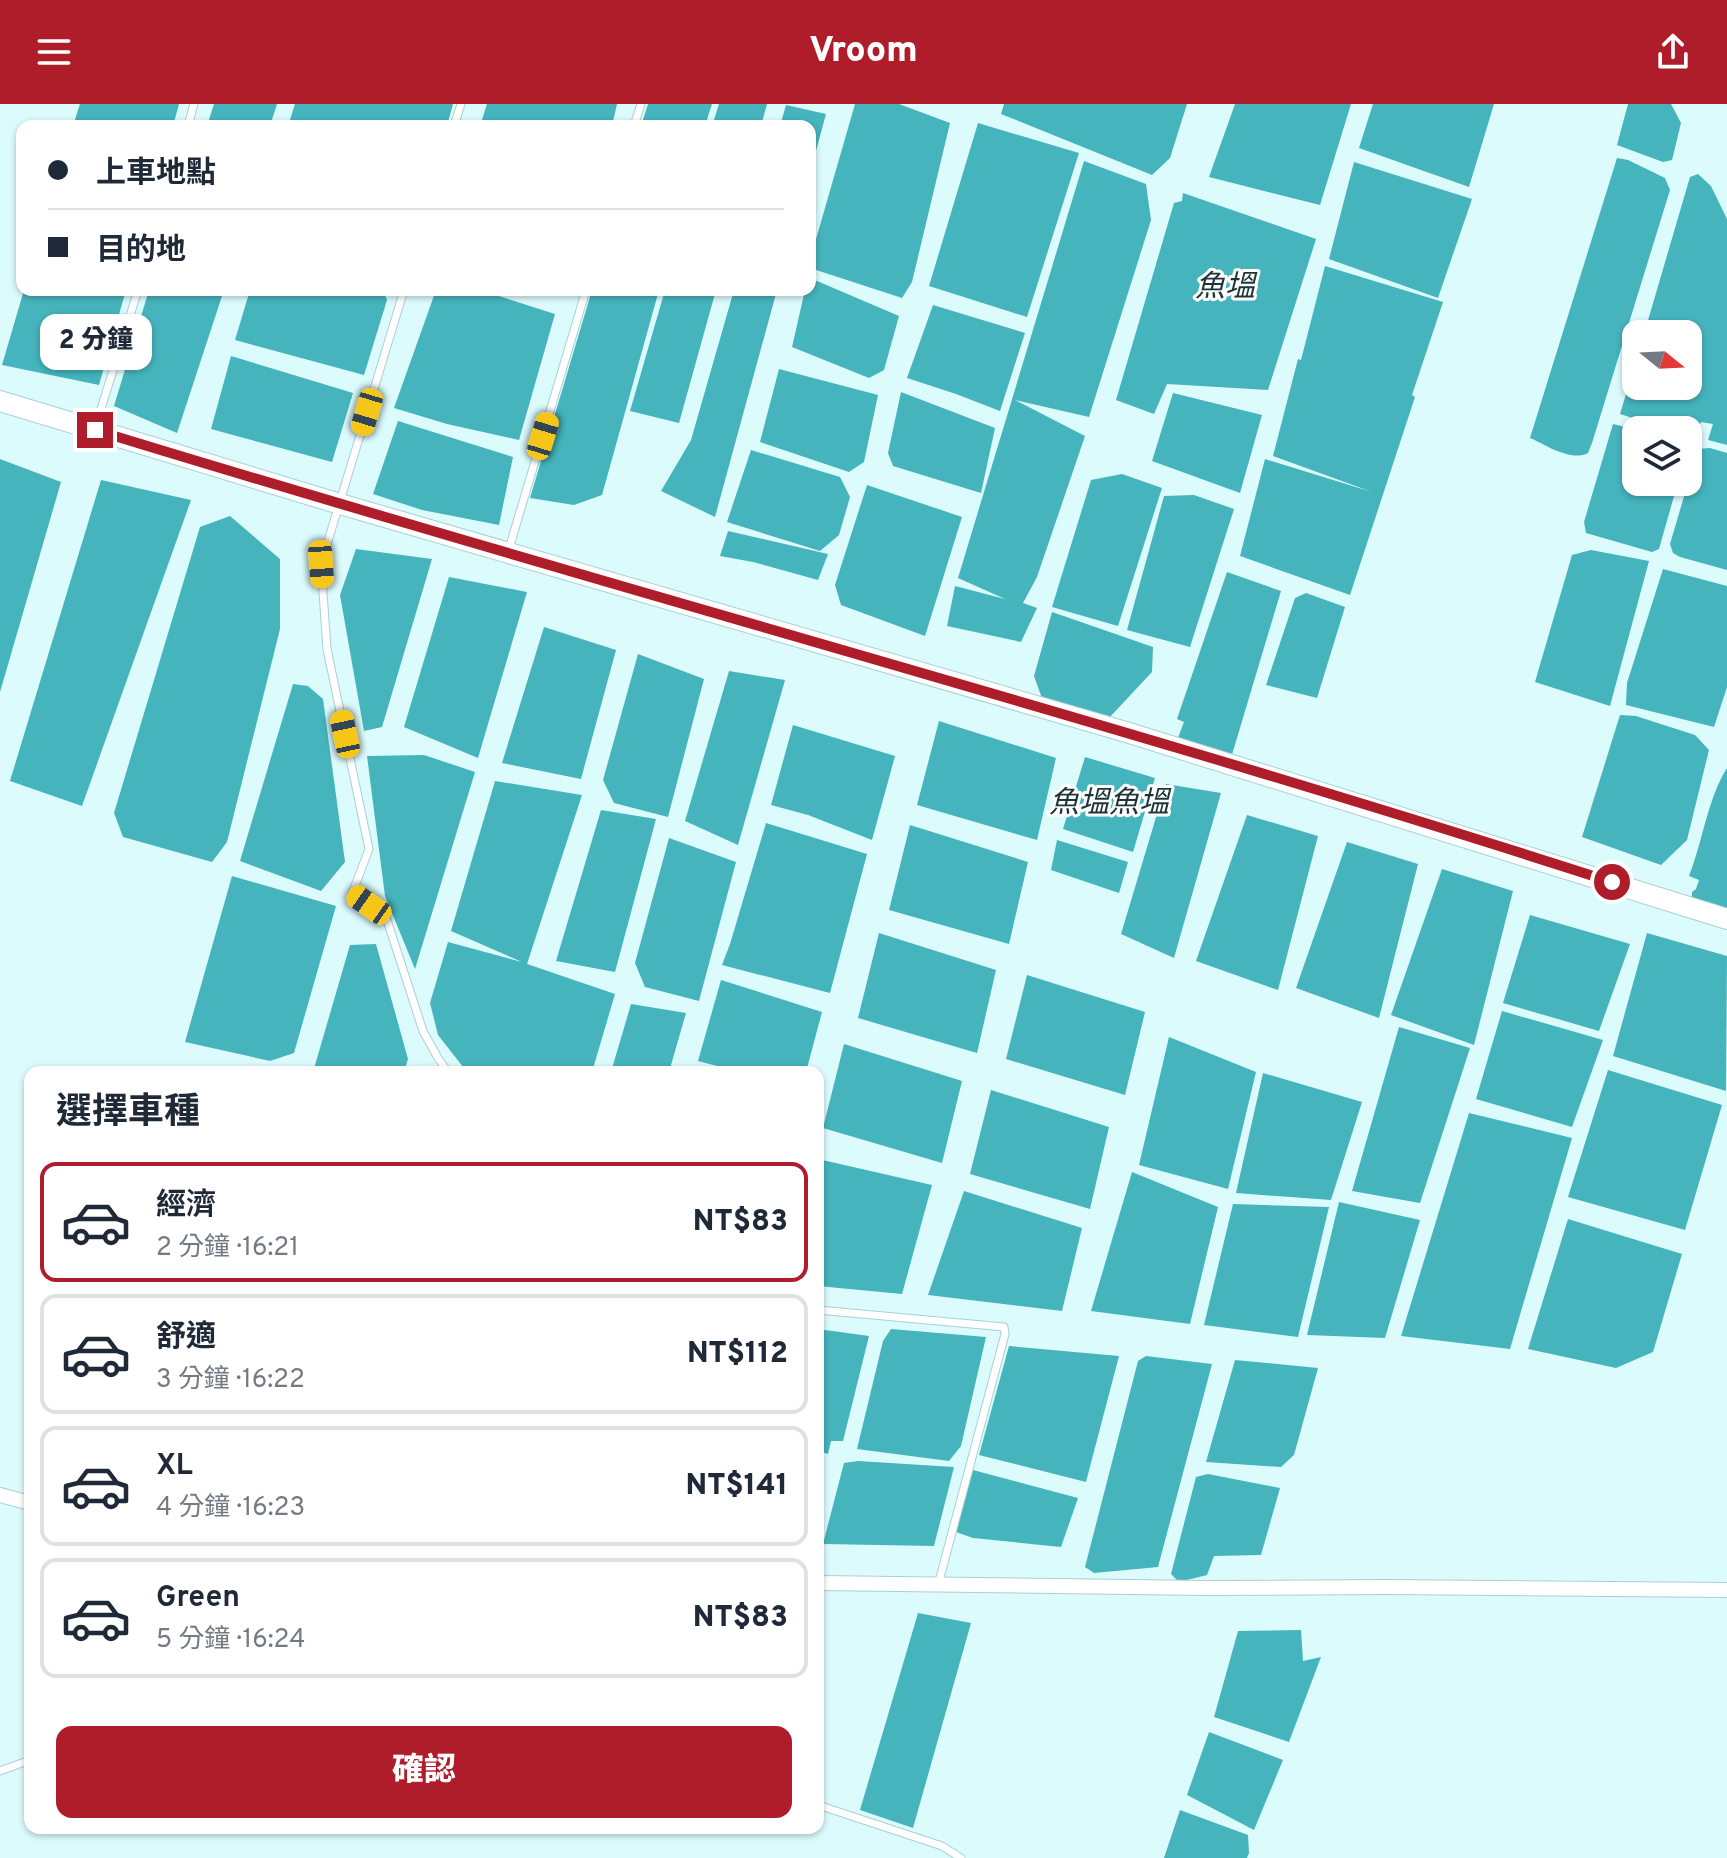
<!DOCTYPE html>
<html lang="zh-TW">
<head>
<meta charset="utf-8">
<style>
	:root { --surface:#fff; --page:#f6f6f7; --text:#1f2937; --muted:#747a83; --line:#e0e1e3; --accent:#af1c2a }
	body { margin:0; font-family:Overpass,"Noto Sans TC",sans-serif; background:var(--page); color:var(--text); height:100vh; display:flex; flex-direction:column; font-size:30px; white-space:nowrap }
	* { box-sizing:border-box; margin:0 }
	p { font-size:26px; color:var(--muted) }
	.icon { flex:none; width:44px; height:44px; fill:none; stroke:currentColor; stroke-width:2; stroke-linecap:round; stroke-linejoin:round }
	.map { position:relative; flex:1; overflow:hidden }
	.panel { position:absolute; left:24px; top:962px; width:800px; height:768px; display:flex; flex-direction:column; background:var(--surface); border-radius:16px; box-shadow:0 2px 6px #0004 }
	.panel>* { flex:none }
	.top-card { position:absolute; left:16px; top:16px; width:800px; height:176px; border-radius:16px; box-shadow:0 2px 6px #0004; display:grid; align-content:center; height:176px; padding:0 32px; background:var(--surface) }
	.needle { width:52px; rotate:108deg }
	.tools { position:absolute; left:1622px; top:216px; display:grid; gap:16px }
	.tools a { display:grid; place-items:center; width:80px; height:80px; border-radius:16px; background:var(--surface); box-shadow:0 2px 6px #0004; font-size:40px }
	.end { position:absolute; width:36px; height:36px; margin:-18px; border:10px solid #af1c2a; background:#fff; box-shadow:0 0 0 4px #fff }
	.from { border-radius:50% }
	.bubble { position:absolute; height:56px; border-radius:16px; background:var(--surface); box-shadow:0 2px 6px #0004; font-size:26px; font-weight:800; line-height:56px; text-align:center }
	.car { position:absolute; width:24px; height:48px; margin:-24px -12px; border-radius:10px; box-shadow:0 0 6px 2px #0007; background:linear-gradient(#f5c518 24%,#345 0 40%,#f5c518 0 76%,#345 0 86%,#f5c518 0) }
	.top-card b { display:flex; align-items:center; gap:28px; height:76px; font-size:30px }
	.top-card b+b { border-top:2px solid var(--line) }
	.top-card i { width:20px; height:20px; background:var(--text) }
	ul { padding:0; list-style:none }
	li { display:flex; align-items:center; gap:24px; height:120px; margin:0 16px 12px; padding:0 16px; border:4px solid var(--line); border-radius:16px }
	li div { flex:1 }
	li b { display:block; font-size:30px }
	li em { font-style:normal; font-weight:800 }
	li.on { border-color:var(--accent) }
	li>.icon { width:72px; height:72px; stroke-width:1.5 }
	h2 { padding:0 32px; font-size:36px; line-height:96px }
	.button { display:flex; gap:16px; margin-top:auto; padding:16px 32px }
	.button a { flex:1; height:92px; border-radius:16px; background:var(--accent); color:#fff; font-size:32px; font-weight:800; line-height:92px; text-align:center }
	header { display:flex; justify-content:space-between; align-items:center; height:104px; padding:0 32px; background:var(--accent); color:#fff; font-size:36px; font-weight:800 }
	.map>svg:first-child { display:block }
	.water { fill:#45b4bd }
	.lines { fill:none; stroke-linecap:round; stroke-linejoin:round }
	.lane-casing { stroke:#aad0d3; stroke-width:9 }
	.street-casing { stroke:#aad0d3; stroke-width:16 }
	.secondary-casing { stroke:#aad0d3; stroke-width:22 }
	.lane { stroke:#fff; stroke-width:7 }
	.street { stroke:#fff; stroke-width:14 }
	.secondary { stroke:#fff; stroke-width:20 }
	.route { stroke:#af1c2a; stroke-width:10 }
	.labels { text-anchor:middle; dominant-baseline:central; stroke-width:6; stroke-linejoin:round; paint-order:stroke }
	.water-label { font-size:30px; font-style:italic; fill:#1d3537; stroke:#fff }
</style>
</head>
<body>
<header><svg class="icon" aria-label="menu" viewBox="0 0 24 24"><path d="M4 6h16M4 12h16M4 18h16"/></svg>Vroom<svg class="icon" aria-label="share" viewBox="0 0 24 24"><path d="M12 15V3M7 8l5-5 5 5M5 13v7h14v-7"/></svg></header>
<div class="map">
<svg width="1727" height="1754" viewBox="0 0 1727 1754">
	<rect width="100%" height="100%" fill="#dcfbfd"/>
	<g class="water">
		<polygon points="80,0 179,0 173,22 73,22"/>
		<polygon points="214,0 277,0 270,22 207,22"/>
		<polygon points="295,0 453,0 447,22 288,22"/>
		<polygon points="487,0 617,0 612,22 480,22"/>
		<polygon points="648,0 712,0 705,22 641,22"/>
		<polygon points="719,0 767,0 761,22 712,22"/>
		<polygon points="855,0 899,0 950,19 912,178 902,194 810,164 810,156"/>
		<polygon points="1004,0 1187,0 1170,54 1152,71 1001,10"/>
		<polygon points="1235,0 1351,0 1320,101 1209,73"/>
		<polygon points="1373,0 1494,0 1469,83 1359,44"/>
		<polygon points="1628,0 1671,0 1681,19 1672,56 1663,58 1617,41"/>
		<polygon points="786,1 826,10 810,69 810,22 780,22"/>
		<polygon points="978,19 1079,49 1027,213 929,182"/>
		<path d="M 1617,54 L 1628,56 L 1665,74 L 1670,86 L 1592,339 L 1588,349 C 1571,358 1546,341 1530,334 Z"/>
		<polygon points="1084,57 1146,80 1151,116 1089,313 1015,296 1085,332 1037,473 1023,499 1037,504 1021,538 947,522 955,482 1005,495 958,474"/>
		<polygon points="1354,58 1472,95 1438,194 1329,155"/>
		<polygon points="1698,70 1711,82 1727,115 1727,341 1708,336 1713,320 1701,318 1698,325 1669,326 1620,310 1636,257 1636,282 1688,282 1688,230 1644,230 1690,73"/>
		<polygon points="1183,89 1316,135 1268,286 1167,280 1154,310 1116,296 1174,99 1182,97"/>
		<polygon points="1325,162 1443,198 1412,291 1415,293 1350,491 1240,452 1265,355 1372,388 1273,352 1298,255 1301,256"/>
		<polygon points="810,174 899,212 884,266 869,274 792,243 805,186 810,186"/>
		<polygon points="24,186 126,186 99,281 2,261"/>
		<polygon points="149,186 224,186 177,329 114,302"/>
		<polygon points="250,186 383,186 387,196 364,271 235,236"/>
		<polygon points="436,186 480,186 555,210 519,336 447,320 394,304"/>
		<polygon points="592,186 659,186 602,391 574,401 530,394"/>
		<polygon points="665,186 716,186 679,319 630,307"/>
		<polygon points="734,186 777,186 715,413 661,387 691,336"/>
		<polygon points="933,201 1025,229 1000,307 956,290 907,274"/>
		<polygon points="231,252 353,289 332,358 211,325"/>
		<polygon points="779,265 878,291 864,358 849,368 760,338"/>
		<polygon points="901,288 995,324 981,389 893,362 888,349"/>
		<polygon points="1173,289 1262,311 1240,389 1152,357"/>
		<polygon points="398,317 513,353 499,421 422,406 373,390"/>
		<polygon points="1613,320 1637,326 1636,378 1678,378 1659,445 1652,448 1586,429 1584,418"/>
		<polygon points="1710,344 1727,349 1727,466 1680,453 1673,449 1670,440 1698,345"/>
		<polygon points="751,346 840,373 850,393 839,431 820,447 727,418"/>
		<polygon points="0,355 61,378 0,588"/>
		<polygon points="1122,370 1162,384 1118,522 1052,503 1091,376"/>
		<polygon points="101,376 191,396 82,702 10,677"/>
		<polygon points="867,381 962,413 925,532 841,501 835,481"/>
		<polygon points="1194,391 1234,405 1190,543 1127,526 1164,392"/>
		<polygon points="230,412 280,455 280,525 227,738 212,758 123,733 114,709 200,423"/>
		<polygon points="728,427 828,450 818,476 753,458 720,452"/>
		<polygon points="356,445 432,455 382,623 364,627 340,491"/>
		<polygon points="1591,446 1649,457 1610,602 1535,578 1572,451"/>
		<polygon points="1663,465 1727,482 1727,583 1714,623 1626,601 1627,579"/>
		<polygon points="1227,468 1281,487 1231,654 1176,639 1184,618 1177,615"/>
		<polygon points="449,473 527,488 478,654 404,623"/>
		<polygon points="1306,489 1345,503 1317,594 1266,581 1295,494"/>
		<polygon points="1052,508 1153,543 1152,568 1108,615 1043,597 1034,572"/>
		<polygon points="544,523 616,546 581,675 502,659"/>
		<polygon points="638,550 704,575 668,713 614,699 603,676"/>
		<polygon points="729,567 785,576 738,741 685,717"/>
		<polygon points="293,580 308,582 323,595 345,758 321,787 240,757"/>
		<polygon points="1620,611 1636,612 1695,631 1709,646 1687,736 1661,761 1582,733"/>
		<polygon points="939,617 1056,654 1037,736 917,701"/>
		<polygon points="793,621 895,652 872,736 808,711 771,701"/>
		<polygon points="424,651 475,668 415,865 385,792 367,652"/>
		<polygon points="1085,653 1155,674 1133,748 1063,725"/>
		<path d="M 1727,664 L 1727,804 L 1692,794 L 1692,788 L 1696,785 L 1699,776 L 1689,772 C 1703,737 1707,696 1727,664 Z"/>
		<polygon points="495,677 582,691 527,860 615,890 592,968 467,968 438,931 430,899 448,838 522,858 451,827"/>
		<polygon points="1166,680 1221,689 1174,854 1121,830"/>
		<polygon points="601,706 656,715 615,868 556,857"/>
		<polygon points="1247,711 1318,732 1278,886 1196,857"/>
		<polygon points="766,719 867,750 830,889 722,861 730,840"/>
		<polygon points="910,721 1028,758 1009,840 889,806"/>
		<polygon points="669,734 736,758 699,897 645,883 635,859"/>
		<polygon points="1057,736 1128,758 1119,789 1051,766"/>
		<polygon points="1347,738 1418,760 1379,914 1296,884"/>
		<polygon points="1442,765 1513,787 1474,941 1391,911"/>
		<polygon points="232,772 336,802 294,949 270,957 185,938"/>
		<polygon points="1530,811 1630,840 1599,927 1503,899"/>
		<polygon points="879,829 996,866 977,949 858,914"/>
		<polygon points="1647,829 1727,852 1726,987 1613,952"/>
		<polygon points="376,840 408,955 404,968 313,968 350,841"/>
		<polygon points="1027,871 1145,908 1125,991 1006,955"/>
		<polygon points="721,876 822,908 806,968 740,968 698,957"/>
		<polygon points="631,900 686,909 669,968 611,968"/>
		<polygon points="1502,907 1603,936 1572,1023 1476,995"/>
		<polygon points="1399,923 1470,944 1420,1099 1352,1087"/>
		<polygon points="1169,933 1256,968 1228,1085 1139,1061"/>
		<polygon points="844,940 962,977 942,1059 823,1024"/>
		<polygon points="1608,966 1722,1001 1685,1126 1568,1093"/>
		<polygon points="1263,969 1362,998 1331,1096 1236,1089"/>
		<polygon points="991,986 1109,1023 1090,1105 970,1070"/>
		<polygon points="1469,1009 1572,1034 1510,1245 1401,1232"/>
		<polygon points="818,1055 932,1081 902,1190 818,1182"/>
		<polygon points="1132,1068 1218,1103 1190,1220 1091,1207"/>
		<polygon points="964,1087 1082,1124 1062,1207 928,1191"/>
		<polygon points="1339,1098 1420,1116 1385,1234 1307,1231"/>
		<polygon points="1233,1100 1329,1103 1298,1233 1204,1221"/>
		<polygon points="1568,1115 1682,1150 1653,1248 1616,1264 1528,1245"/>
		<polygon points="818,1225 869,1232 843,1337 831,1337 828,1350 818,1347"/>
		<polygon points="891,1225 986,1233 961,1342 949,1357 857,1345 883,1237"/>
		<polygon points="1009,1242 1119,1252 1086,1378 979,1351"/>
		<polygon points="1146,1252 1212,1260 1158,1463 1094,1469 1085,1463 1138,1257"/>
		<polygon points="1235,1256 1318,1264 1294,1351 1281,1363 1206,1358"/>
		<polygon points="858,1357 954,1363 934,1442 823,1440 844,1359"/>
		<polygon points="973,1366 1078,1394 1061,1443 973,1434 956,1428"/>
		<polygon points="1208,1370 1280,1384 1261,1451 1214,1452 1207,1471 1179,1478 1171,1470 1196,1373"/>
		<polygon points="918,1509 971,1519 913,1724 860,1706"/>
		<polygon points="1301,1526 1303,1557 1321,1553 1289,1638 1214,1613 1238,1527"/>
		<polygon points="1209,1628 1283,1656 1254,1726 1187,1691"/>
		<polygon points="1180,1706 1248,1731 1249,1749 1247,1754 1164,1754"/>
	</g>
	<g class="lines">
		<g class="lane-casing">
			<g id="lane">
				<polyline points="188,22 194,0"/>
				<polyline points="454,22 461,0"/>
				<polyline points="634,22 641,0"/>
				<polyline points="404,186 321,460 327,545 369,745 352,790 386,813 423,927 438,954 448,968"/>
				<polyline points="95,324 138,186"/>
				<polyline points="508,448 586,186"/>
				<polyline points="818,1206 1004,1223 1005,1230 938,1481"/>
				<polyline points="0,1667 30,1656"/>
				<polyline points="818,1701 942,1742 961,1754"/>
			</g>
		</g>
		<g class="street-casing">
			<g id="street">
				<polyline points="0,1391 30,1399"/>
				<polyline points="818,1479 1205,1484 1386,1483 1727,1486"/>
			</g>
		</g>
		<g class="secondary-casing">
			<polyline id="secondary" points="0,297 340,400 1126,628 1727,815"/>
		</g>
		<use href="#lane" class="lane"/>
		<use href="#street" class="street"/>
		<use href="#secondary" class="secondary"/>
	</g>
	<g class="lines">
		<path class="route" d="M 95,326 C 599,481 1110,616 1612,778"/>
	</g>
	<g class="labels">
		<g class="water-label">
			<text x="1225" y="184">魚塭</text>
			<text x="1109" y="700">魚塭魚塭</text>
		</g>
	</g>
</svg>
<div class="tools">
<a><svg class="needle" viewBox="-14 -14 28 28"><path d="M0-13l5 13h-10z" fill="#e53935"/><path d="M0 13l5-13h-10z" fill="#747a83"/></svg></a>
<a><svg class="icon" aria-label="layers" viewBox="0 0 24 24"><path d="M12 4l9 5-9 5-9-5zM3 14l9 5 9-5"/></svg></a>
</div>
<i class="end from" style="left:1612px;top:778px"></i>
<i class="end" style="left:95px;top:326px"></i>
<div class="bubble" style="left:40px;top:210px;width:112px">2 分鐘</div>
<i class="car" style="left:367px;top:308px;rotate:197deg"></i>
<i class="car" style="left:543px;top:332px;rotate:17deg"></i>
<i class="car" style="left:321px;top:460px;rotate:176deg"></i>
<i class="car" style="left:345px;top:630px;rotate:348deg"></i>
<i class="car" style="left:369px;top:801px;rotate:305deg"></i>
<div class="top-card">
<b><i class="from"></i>上車地點</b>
<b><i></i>目的地</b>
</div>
<section class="panel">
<h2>選擇車種</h2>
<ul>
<li class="on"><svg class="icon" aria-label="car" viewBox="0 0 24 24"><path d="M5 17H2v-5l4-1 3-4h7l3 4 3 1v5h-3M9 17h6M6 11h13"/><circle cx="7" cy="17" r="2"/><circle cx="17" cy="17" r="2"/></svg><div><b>經濟</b><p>2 分鐘 · 16:21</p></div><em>NT$83</em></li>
<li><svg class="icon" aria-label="car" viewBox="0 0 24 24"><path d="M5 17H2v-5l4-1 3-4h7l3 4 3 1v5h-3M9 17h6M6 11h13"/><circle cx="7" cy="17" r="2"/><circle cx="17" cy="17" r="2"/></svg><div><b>舒適</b><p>3 分鐘 · 16:22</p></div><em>NT$112</em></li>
<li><svg class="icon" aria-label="car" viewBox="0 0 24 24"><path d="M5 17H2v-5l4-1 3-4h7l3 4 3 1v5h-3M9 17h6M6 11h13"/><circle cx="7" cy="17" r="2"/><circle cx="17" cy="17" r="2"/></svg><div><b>XL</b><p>4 分鐘 · 16:23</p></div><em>NT$141</em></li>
<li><svg class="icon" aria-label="car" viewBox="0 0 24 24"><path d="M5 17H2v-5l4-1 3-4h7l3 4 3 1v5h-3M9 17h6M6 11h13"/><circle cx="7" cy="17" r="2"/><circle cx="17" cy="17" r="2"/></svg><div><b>Green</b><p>5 分鐘 · 16:24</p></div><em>NT$83</em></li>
</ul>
<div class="button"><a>確認</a></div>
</section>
</div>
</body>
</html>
